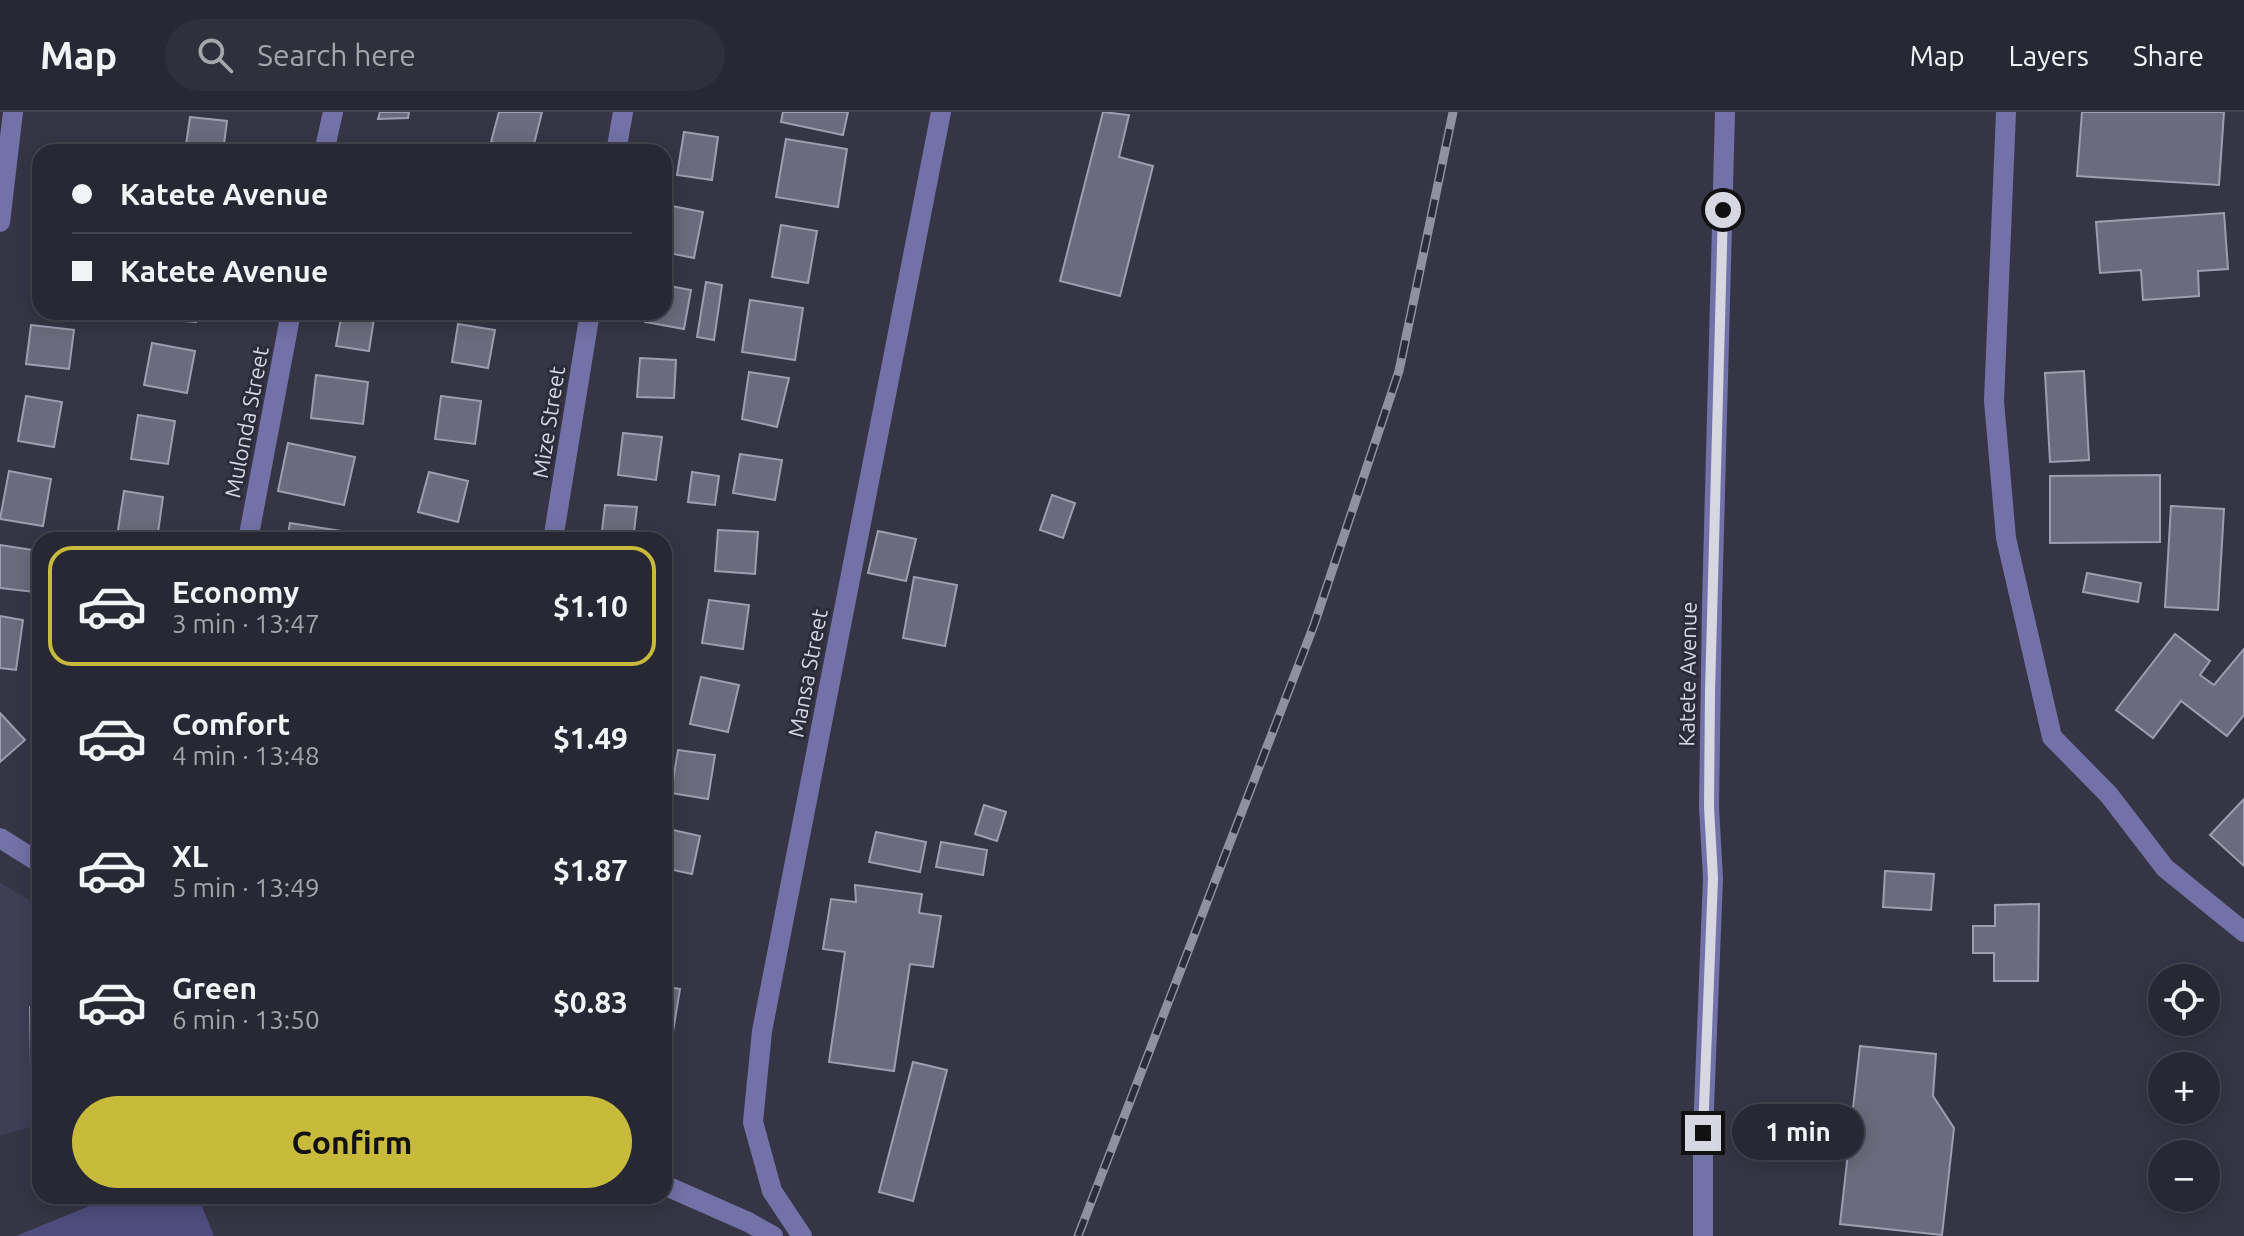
<!DOCTYPE html>
<html lang="en">
<head>
<meta charset="utf-8">
<style>
	:root { --surface:#282834; --page:#30303c; --text:#f1f3f6; --muted:#a5a6ac; --line:#44444f; --accent:#c8bb3b }
	body { margin:0; font-family:Ubuntu,sans-serif; background:var(--page); color:var(--text); height:100vh; display:flex; flex-direction:column; font-size:30px; white-space:nowrap }
	* { box-sizing:border-box; margin:0 }
	p { font-size:26px; color:var(--muted) }
	.icon { flex:none; width:44px; height:44px; fill:none; stroke:currentColor; stroke-width:2; stroke-linecap:round; stroke-linejoin:round }
	.map { position:relative; flex:1; overflow:hidden }
	.details { position:absolute; left:32px; top:420px; width:640px; height:672px; display:flex; flex-direction:column; background:var(--surface); border-radius:24px; box-shadow:0 4px 20px #0003,0 0 0 2px var(--line) }
	.details>* { flex:none }
	.banner { position:absolute; left:32px; top:32px; width:640px; height:176px; border-radius:24px; box-shadow:0 4px 20px #0003,0 0 0 2px var(--line); display:grid; align-content:center; height:176px; padding:0 40px; background:var(--surface) }
	.tools { position:absolute; left:2148px; top:852px; display:grid; gap:16px }
	.tools a { display:grid; place-items:center; width:72px; height:72px; border-radius:50%; background:var(--surface); box-shadow:0 4px 20px #0003,0 0 0 2px var(--line); font-size:40px }
	.end { position:absolute; width:36px; height:36px; margin:-18px; border:10px solid #d7d7e2; background:#111; box-shadow:0 0 0 4px #111 }
	.from { border-radius:50% }
	.bubble { position:absolute; height:56px; border-radius:28px; background:var(--surface); box-shadow:0 4px 20px #0003,0 0 0 2px var(--line); font-size:26px; font-weight:700; line-height:56px; text-align:center }
	.banner b { display:flex; align-items:center; gap:28px; height:76px; font-size:30px }
	.banner b+b { border-top:2px solid var(--line) }
	.banner i { width:20px; height:20px; background:var(--text) }
	ul { padding:14px 0 0; list-style:none }
	li { display:flex; align-items:center; gap:24px; height:120px; margin:0 16px 12px; padding:0 24px; border:4px solid transparent; border-radius:24px }
	li div { flex:1 }
	li b { display:block; font-size:30px }
	li em { font-style:normal; font-weight:700 }
	li.on { border-color:var(--accent) }
	li>.icon { width:72px; height:72px; stroke-width:1.5 }
	.cta { display:flex; gap:16px; margin-top:auto; padding:16px 40px }
	.cta a { flex:1; height:92px; border-radius:48px; background:var(--accent); color:#111; font-size:32px; font-weight:700; line-height:92px; text-align:center }
	header { display:flex; align-items:center; gap:48px; box-sizing:border-box; height:112px; padding:0 40px; background:var(--surface); border-bottom:2px solid var(--line) }
	header strong { font-size:38px }
	nav { display:flex; gap:44px; margin-inline-start:auto; font-size:28px }
	.search { width:560px; height:72px; background:var(--page); display:flex; align-items:center; gap:20px; box-sizing:border-box; padding:0 28px; border-radius:44px; color:var(--muted); font-size:30px }
	.map>svg:first-child { display:block }
	.built { fill:#3e3f55 }
	.green { fill:#4e4d7d }
	.building { fill:#6b6b7d; stroke:#9d9eb1; stroke-width:2 }
	.lines { fill:none; stroke-linecap:round; stroke-linejoin:round }
	.minor { stroke:#7372a8; stroke-width:20 }
	.rail-casing { stroke:#90909e; stroke-width:9 }
	.rail { stroke:#2b2b3a; stroke-width:6; stroke-dasharray:18; stroke-linecap:butt }
	.route { stroke:#d7d7e2; stroke-width:10 }
	.labels { text-anchor:middle; dominant-baseline:central; stroke-width:6; stroke-linejoin:round; paint-order:stroke }
	.street-label { font-size:22px; fill:#d7d7e2; stroke:#2b2b3a }
</style>
</head>
<body>
<header>
<strong>Map</strong>
<div class="search"><svg class="icon" aria-label="search" viewBox="0 0 24 24"><circle cx="10" cy="10" r="6"/><path d="M15 15l6 6"/></svg>Search here</div>
<nav><a>Map</a><a>Layers</a><a>Share</a></nav>
</header>
<div class="map">
<svg width="2244" height="1124" viewBox="0 0 2244 1124">
	<rect width="100%" height="100%" fill="#353545"/>
	<polygon class="built" points="0,771 40,794 40,1012 0,1024"/>
	<polygon class="green" points="114,1084 198,1084 214,1124 16,1124"/>
	<g class="building">
		<polygon points="380,0 409,0 408,6 378,7"/>
		<polygon points="499,0 542,0 532,40 491,30"/>
		<polygon points="783,0 848,0 843,23 781,10"/>
		<polygon points="1103,0 1129,3 1119,45 1153,54 1120,184 1060,169"/>
		<polygon points="2082,0 2224,0 2219,73 2077,64"/>
		<polygon points="190,5 227,9 223,40 185,40"/>
		<polygon points="684,20 718,25 712,68 677,63"/>
		<polygon points="786,27 847,37 838,95 776,85"/>
		<polygon points="667,93 703,100 694,146 664,140 664,107"/>
		<polygon points="2224,101 2228,157 2198,159 2199,184 2143,188 2141,158 2100,161 2096,110"/>
		<polygon points="781,113 817,119 808,171 772,165"/>
		<polygon points="706,170 722,173 714,228 697,225"/>
		<polygon points="664,173 691,178 684,217 645,210 646,200 664,200"/>
		<polygon points="750,188 803,196 795,248 742,240"/>
		<polygon points="159,200 197,200 196,210 158,207"/>
		<polygon points="342,200 375,200 369,239 336,234"/>
		<polygon points="458,212 495,218 488,256 452,250"/>
		<polygon points="31,213 74,218 69,257 26,252"/>
		<polygon points="152,231 195,239 187,281 144,273"/>
		<polygon points="640,246 676,248 674,286 637,285"/>
		<polygon points="2084,259 2089,348 2050,350 2045,261"/>
		<polygon points="749,260 789,266 777,315 742,307"/>
		<polygon points="316,263 368,270 363,312 311,306"/>
		<polygon points="26,284 62,290 54,335 18,329"/>
		<polygon points="441,284 481,289 475,332 435,327"/>
		<polygon points="138,303 175,309 168,352 131,347"/>
		<polygon points="623,321 662,325 656,368 618,363"/>
		<polygon points="288,331 355,345 344,393 278,379"/>
		<polygon points="740,342 782,348 775,388 733,381"/>
		<polygon points="9,359 51,367 43,414 0,407"/>
		<polygon points="429,360 468,369 458,410 418,400"/>
		<polygon points="692,360 719,364 715,393 688,390"/>
		<polygon points="2160,363 2160,430 2050,431 2050,364"/>
		<polygon points="124,379 163,385 157,428 117,424"/>
		<polygon points="1052,383 1075,391 1063,426 1040,418"/>
		<polygon points="605,393 637,395 633,428 601,428"/>
		<polygon points="2171,394 2224,397 2218,498 2165,495"/>
		<polygon points="290,411 342,419 341,428 287,428"/>
		<polygon points="718,418 758,420 755,462 715,459"/>
		<polygon points="878,419 916,427 906,469 868,461"/>
		<polygon points="0,433 40,439 34,480 0,476"/>
		<polygon points="2087,461 2141,471 2138,490 2083,480"/>
		<polygon points="914,465 957,473 945,534 903,526"/>
		<polygon points="709,488 749,493 743,537 702,531"/>
		<polygon points="0,504 23,508 16,558 0,556"/>
		<polygon points="2175,522 2210,549 2200,563 2214,573 2244,537 2244,603 2227,624 2181,589 2153,626 2116,598"/>
		<polygon points="701,565 739,573 728,620 690,612"/>
		<polygon points="0,601 25,628 0,650"/>
		<polygon points="678,638 715,643 708,687 671,681"/>
		<polygon points="2244,687 2244,754 2210,723"/>
		<polygon points="984,693 1006,700 997,729 975,722"/>
		<polygon points="664,716 700,724 692,762 664,756"/>
		<polygon points="876,720 926,730 920,760 869,750"/>
		<polygon points="941,730 987,738 983,763 936,755"/>
		<polygon points="1885,759 1934,762 1931,798 1883,795"/>
		<polygon points="855,773 922,782 919,801 941,804 933,855 910,852 894,959 829,950 845,840 823,837 831,787 856,790"/>
		<polygon points="2039,792 2038,869 1994,869 1994,841 1973,841 1973,814 1995,814 1995,793"/>
		<polygon points="664,874 680,877 670,938 664,937"/>
		<polygon points="40,894 40,955 31,955 30,895"/>
		<polygon points="1860,934 1936,942 1933,984 1954,1016 1942,1123 1840,1112"/>
		<polygon points="913,950 947,958 913,1089 879,1080"/>
	</g>
	<g class="lines">
		<g class="minor">
			<polyline points="2006,0 1994,289 2006,426 2052,625 2109,683 2165,756 2244,820"/>
			<polyline points="324,40 333,0"/>
			<polyline points="616,40 623,0"/>
			<polyline points="0,110 13,0"/>
			<polyline points="248,428 291,200"/>
			<polyline points="553,428 590,200"/>
			<polyline points="0,726 40,751"/>
			<polyline points="664,1073 748,1110 773,1124"/>
			<polyline points="802,1124 772,1079 753,1010 762,919 941,0"/>
			<polyline points="1703,1124 1703,1021 1713,766 1709,695 1712,493 1725,0"/>
		</g>
		<g class="rail-casing">
			<polyline id="rail" points="1078,1124 1314,513 1399,259 1453,0"/>
		</g>
		<use href="#rail" class="rail"/>
	</g>
	<g class="lines">
		<polyline class="route" points="1703,1021 1713,766 1709,695 1710,580 1723,98"/>
	</g>
	<g class="labels">
		<g class="street-label">
			<text transform="translate(246 310) rotate(-79)">Mulonda Street</text>
			<text transform="translate(548 310) rotate(-81)">Mize Street</text>
			<text transform="translate(807 561) rotate(-79)">Mansa Street</text>
			<text transform="translate(1687 562) rotate(-89)">Katete Avenue</text>
		</g>
	</g>
</svg>
<div class="tools">
<a><svg class="icon" aria-label="locate" viewBox="0 0 24 24"><circle cx="12" cy="12" r="6"/><path d="M12 2v4M12 18v4M2 12h4M18 12h4"/></svg></a>
<a>+</a>
<a>−</a>
</div>
<i class="end from" style="left:1723px;top:98px"></i>
<i class="end" style="left:1703px;top:1021px"></i>
<div class="bubble" style="left:1732px;top:992px;width:132px">1 min</div>
<div class="banner">
<b><i class="from"></i>Katete Avenue</b>
<b><i></i>Katete Avenue</b>
</div>
<section class="details">
<ul>
<li class="on"><svg class="icon" aria-label="car" viewBox="0 0 24 24"><path d="M5 17H2v-5l4-1 3-4h7l3 4 3 1v5h-3M9 17h6M6 11h13"/><circle cx="7" cy="17" r="2"/><circle cx="17" cy="17" r="2"/></svg><div><b>Economy</b><p>3 min · 13:47</p></div><em>$1.10</em></li>
<li><svg class="icon" aria-label="car" viewBox="0 0 24 24"><path d="M5 17H2v-5l4-1 3-4h7l3 4 3 1v5h-3M9 17h6M6 11h13"/><circle cx="7" cy="17" r="2"/><circle cx="17" cy="17" r="2"/></svg><div><b>Comfort</b><p>4 min · 13:48</p></div><em>$1.49</em></li>
<li><svg class="icon" aria-label="car" viewBox="0 0 24 24"><path d="M5 17H2v-5l4-1 3-4h7l3 4 3 1v5h-3M9 17h6M6 11h13"/><circle cx="7" cy="17" r="2"/><circle cx="17" cy="17" r="2"/></svg><div><b>XL</b><p>5 min · 13:49</p></div><em>$1.87</em></li>
<li><svg class="icon" aria-label="car" viewBox="0 0 24 24"><path d="M5 17H2v-5l4-1 3-4h7l3 4 3 1v5h-3M9 17h6M6 11h13"/><circle cx="7" cy="17" r="2"/><circle cx="17" cy="17" r="2"/></svg><div><b>Green</b><p>6 min · 13:50</p></div><em>$0.83</em></li>
</ul>
<div class="cta"><a>Confirm</a></div>
</section>
</div>
</body>
</html>
